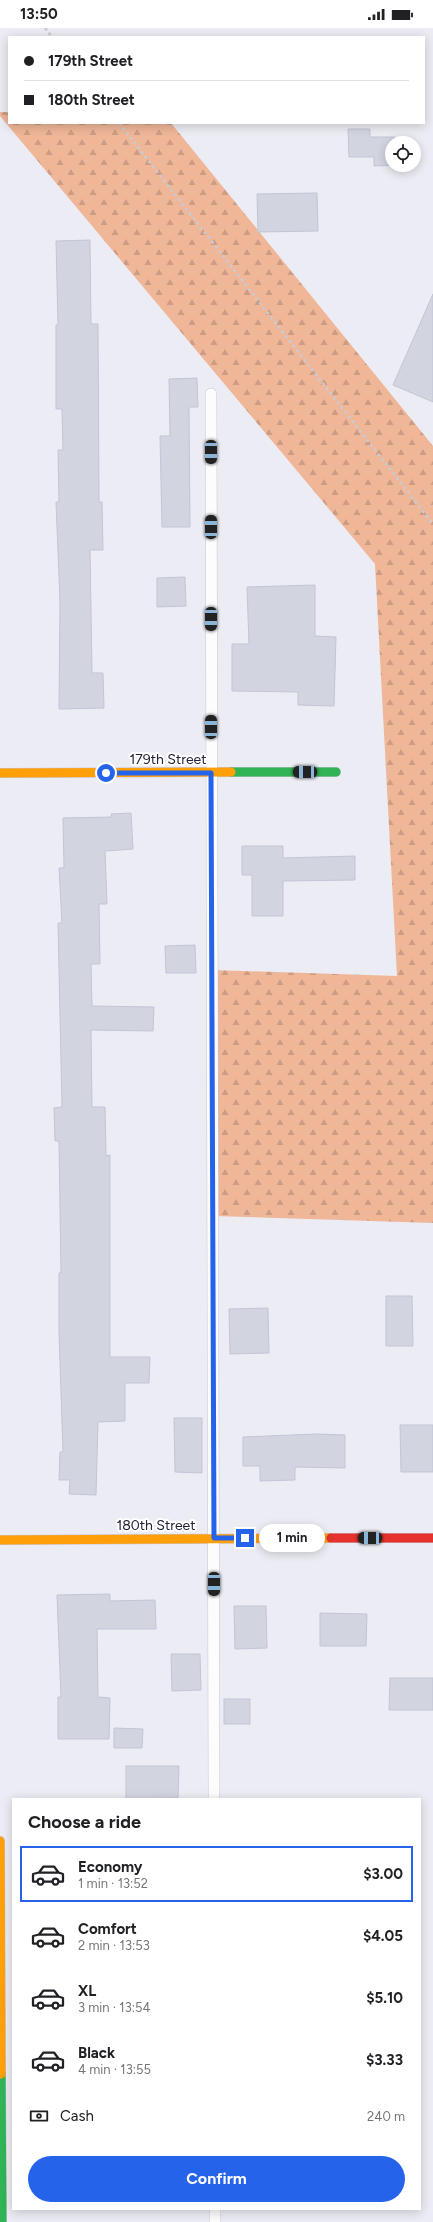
<!DOCTYPE html>
<html lang="en">
<head>
<meta charset="utf-8">
<style>
	:root { --surface:#fff; --page:#f2f2f2; --text:#202124; --muted:#757577; --line:#e0e0e0; --accent:#2563eb }
	body { margin:0; font-family:Figtree,sans-serif; background:var(--page); color:var(--text); height:100vh; display:flex; flex-direction:column; font-size:15px; white-space:nowrap }
	* { box-sizing:border-box; margin:0 }
	p { font-size:13px; color:var(--muted) }
	.icon { flex:none; width:22px; height:22px; fill:none; stroke:currentColor; stroke-width:2; stroke-linecap:round; stroke-linejoin:round }
	.map { position:relative; flex:1; overflow:hidden }
	.drawer { position:absolute; left:12px; top:1770px; width:409px; height:412px; display:flex; flex-direction:column; background:var(--surface); border-radius:0px; box-shadow:0 2px 10px #0003 }
	.drawer>* { flex:none }
	.banner { position:absolute; left:8px; top:8px; width:417px; height:88px; border-radius:0px; box-shadow:0 2px 10px #0003; display:grid; align-content:center; height:88px; padding:0 16px; background:var(--surface) }
	.fabs { position:absolute; left:385px; top:108px; display:grid; gap:8px }
	.fabs a { display:grid; place-items:center; width:36px; height:36px; border-radius:50%; background:var(--surface); box-shadow:0 2px 10px #0003; font-size:20px }
	.end { position:absolute; width:18px; height:18px; margin:-9px; border:5px solid #2563eb; background:#fff; box-shadow:0 0 0 2px #fff }
	.from { border-radius:50% }
	.bubble { position:absolute; height:28px; border-radius:14px; background:var(--surface); box-shadow:0 2px 10px #0003; font-size:13px; font-weight:700; line-height:28px; text-align:center }
	.car { position:absolute; width:12px; height:24px; margin:-12px -6px; border-radius:5px; box-shadow:0 0 3px 1px #0007; background:linear-gradient(#222 24%,#8ab4d8 0 40%,#222 0 76%,#8ab4d8 0 86%,#222 0) }
	.banner b { display:flex; align-items:center; gap:14px; height:38px; font-size:15px }
	.banner b+b { border-top:1px solid var(--line) }
	.banner i { width:10px; height:10px; background:var(--text) }
	ul { padding:0; list-style:none }
	li { display:flex; align-items:center; gap:12px; height:56px; margin:0 8px 6px; padding:0 8px; border:2px solid transparent; border-radius:0px }
	li div { flex:1 }
	li b { display:block; font-size:15px }
	li em { font-style:normal; font-weight:700 }
	li.current { border-color:var(--accent) }
	li>.icon { width:36px; height:36px; stroke-width:1.5 }
	h2 { padding:0 16px; font-size:18px; line-height:48px }
	.pay { display:flex; align-items:center; gap:10px; height:44px; padding:0 16px; font-size:15px }
	.pay p { margin-inline-start:auto }
	.cta { display:flex; gap:8px; margin-top:auto; padding:8px 16px }
	.cta a { flex:1; height:46px; border-radius:24px; background:var(--accent); color:#fff; font-size:16px; font-weight:700; line-height:46px; text-align:center }
	.status { display:flex; justify-content:space-between; align-items:center; height:28px; padding:0 20px; background:var(--surface); direction:ltr }
	.status svg { height:11px; fill:currentColor }
	.map>svg:first-child { display:block }
	.forest { fill:url(#forest-firs) }
	.building { fill:#d2d4e0; stroke:#c1c5d5 }
	.lines { fill:none; stroke-linecap:round; stroke-linejoin:round }
	.lane-casing { stroke:#c7c5d6; stroke-width:12 }
	.fast-casing { stroke:#c7c5d6; stroke-width:10 }
	.slow-casing { stroke:#c7c5d6; stroke-width:10 }
	.jam-casing { stroke:#c7c5d6; stroke-width:10 }
	.path { stroke:#cbcad0; stroke-width:2.5; stroke-dasharray:3 3; stroke-linecap:butt }
	.lane { stroke:#fcfcfd; stroke-width:11 }
	.fast { stroke:#30b455; stroke-width:9 }
	.slow { stroke:#ff9f0a; stroke-width:9 }
	.jam { stroke:#e5322d; stroke-width:9 }
	.route { stroke:#2563eb; stroke-width:5 }
	.labels { text-anchor:middle; dominant-baseline:central; stroke-width:4; stroke-linejoin:round; paint-order:stroke }
	.street-label { font-size:14px; fill:#24213a; stroke:#fff }
</style>
</head>
<body>
<div class="status"><b>13:50</b><svg viewBox="0 0 49 12"><path d="M0 12V9h3v3zM5 12V6h3v6zM10 12V3h3v9zM15 12V0h3v12zM26 1h20v11H26zM47 4h2v5h-2z"/></svg></div>
<div class="map">
<svg width="433" height="2194" viewBox="0 0 433 2194">
	<defs>
		<pattern id="forest-firs" width="22" height="20" patternUnits="userSpaceOnUse"><rect width="22" height="20" fill="#efb698"/><path d="M5 1l3.5 6h-7zM16 11l3.5 6h-7z" fill="#cd9c84"/></pattern>
	</defs>
	<rect width="100%" height="100%" fill="#ececf4"/>
	<polygon class="forest" points="0,84 9,84 9,95 171,95 433,418 433,1195 213,1188 212,942 397,948 375,536 0,88"/>
	<g class="building">
		<polygon points="348,101 370,101 370,109 395,109 395,115 392,115 392,137 396,137 374,138 374,129 349,129"/>
		<polygon points="317,165 318,203 258,204 257,166"/>
		<polygon points="90,212 91,296 98,296 99,474 102,474 103,522 90,522 92,645 103,645 104,680 59,681 60,573 56,474 59,474 58,422 63,422 62,381 56,381 56,297 58,297 56,213"/>
		<polygon points="433,266 433,374 393,357"/>
		<polygon points="197,350 198,379 189,379 190,499 162,499 160,408 170,408 169,351"/>
		<polygon points="185,549 186,578 157,579 157,550"/>
		<polygon points="315,557 315,608 336,609 334,678 298,677 298,664 232,663 232,616 249,616 247,559"/>
		<polygon points="131,785 133,821 105,823 107,876 99,876 100,936 91,936 92,978 154,979 153,1003 91,1002 92,1079 105,1079 106,1128 110,1127 110,1329 150,1329 149,1355 125,1355 125,1393 98,1394 96,1467 69,1466 70,1452 59,1452 60,1424 63,1424 59,1304 59,1245 61,1245 59,1113 55,1113 54,1080 62,1079 58,895 62,895 59,840 64,840 63,790 112,789 111,786"/>
		<polygon points="242,818 283,818 283,830 355,828 355,852 283,853 283,888 252,888 252,847 242,847"/>
		<polygon points="195,917 196,945 166,945 165,918"/>
		<polygon points="386,1268 412,1268 413,1318 386,1318"/>
		<polygon points="268,1280 269,1325 230,1326 229,1281"/>
		<polygon points="174,1390 202,1390 202,1445 175,1444"/>
		<polygon points="400,1397 433,1397 433,1444 401,1444"/>
		<polygon points="316,1406 345,1407 345,1440 295,1439 295,1452 260,1453 260,1438 243,1438 243,1409"/>
		<polygon points="110,1566 110,1573 155,1572 156,1601 97,1601 98,1669 110,1670 109,1711 58,1711 58,1669 61,1669 57,1567"/>
		<polygon points="234,1578 266,1578 267,1620 235,1621"/>
		<polygon points="320,1585 367,1586 366,1618 320,1618"/>
		<polygon points="171,1626 200,1626 201,1662 172,1663"/>
		<polygon points="390,1650 433,1650 433,1682 389,1682"/>
		<rect x="224" y="1671" width="26" height="25"/>
		<polygon points="114,1700 143,1701 142,1720 114,1720"/>
		<polygon points="126,1738 179,1738 178,1770 126,1771"/>
	</g>
	<g class="lines">
		<g class="lane-casing">
			<g id="lane">
				<polyline points="211,366 214,1771"/>
				<polyline points="215,2181 215,2194"/>
			</g>
		</g>
		<g class="fast-casing">
			<g id="fast">
				<polyline points="231,744 336,744"/>
				<polyline points="1,2046 2,2194"/>
			</g>
		</g>
		<g class="slow-casing">
			<g id="slow">
				<polyline points="0,745 231,744"/>
				<polyline points="0,1512 331,1510"/>
				<polyline points="0,1813 1,2046"/>
			</g>
		</g>
		<g class="jam-casing">
			<polyline id="jam" points="331,1510 433,1510"/>
		</g>
		<g class="path">
			<polyline points="45,0 52,9"/>
			<polyline points="119,95 433,496"/>
		</g>
		<use href="#lane" class="lane"/>
		<use href="#fast" class="fast"/>
		<use href="#slow" class="slow"/>
		<use href="#jam" class="jam"/>
	</g>
	<g class="lines">
		<polyline class="route" points="106,745 211,745 214,1510 245,1510"/>
	</g>
	<g class="labels">
		<g class="street-label">
			<text x="168" y="731">179th Street</text>
			<text x="156" y="1497">180th Street</text>
		</g>
	</g>
</svg>
<div class="fabs">
<a><svg class="icon" aria-label="locate" viewBox="0 0 24 24"><circle cx="12" cy="12" r="6"/><path d="M12 2v4M12 18v4M2 12h4M18 12h4"/></svg></a>
</div>
<i class="end from" style="left:106px;top:745px"></i>
<i class="end" style="left:245px;top:1510px"></i>
<div class="bubble" style="left:259px;top:1496px;width:66px">1 min</div>
<i class="car" style="left:211px;top:424px;rotate:180deg"></i>
<i class="car" style="left:211px;top:499px;rotate:0deg"></i>
<i class="car" style="left:211px;top:591px;rotate:180deg"></i>
<i class="car" style="left:211px;top:699px;rotate:0deg"></i>
<i class="car" style="left:305px;top:744px;rotate:270deg"></i>
<i class="car" style="left:370px;top:1510px;rotate:270deg"></i>
<i class="car" style="left:214px;top:1556px;rotate:180deg"></i>
<div class="banner">
<b><i class="from"></i>179th Street</b>
<b><i></i>180th Street</b>
</div>
<section class="drawer">
<h2>Choose a ride</h2>
<ul>
<li class="current"><svg class="icon" aria-label="car" viewBox="0 0 24 24"><path d="M5 17H2v-5l4-1 3-4h7l3 4 3 1v5h-3M9 17h6M6 11h13"/><circle cx="7" cy="17" r="2"/><circle cx="17" cy="17" r="2"/></svg><div><b>Economy</b><p>1 min · 13:52</p></div><em>$3.00</em></li>
<li><svg class="icon" aria-label="car" viewBox="0 0 24 24"><path d="M5 17H2v-5l4-1 3-4h7l3 4 3 1v5h-3M9 17h6M6 11h13"/><circle cx="7" cy="17" r="2"/><circle cx="17" cy="17" r="2"/></svg><div><b>Comfort</b><p>2 min · 13:53</p></div><em>$4.05</em></li>
<li><svg class="icon" aria-label="car" viewBox="0 0 24 24"><path d="M5 17H2v-5l4-1 3-4h7l3 4 3 1v5h-3M9 17h6M6 11h13"/><circle cx="7" cy="17" r="2"/><circle cx="17" cy="17" r="2"/></svg><div><b>XL</b><p>3 min · 13:54</p></div><em>$5.10</em></li>
<li><svg class="icon" aria-label="car" viewBox="0 0 24 24"><path d="M5 17H2v-5l4-1 3-4h7l3 4 3 1v5h-3M9 17h6M6 11h13"/><circle cx="7" cy="17" r="2"/><circle cx="17" cy="17" r="2"/></svg><div><b>Black</b><p>4 min · 13:55</p></div><em>$3.33</em></li>
</ul>
<div class="pay"><svg class="icon" aria-label="cash" viewBox="0 0 24 24"><path d="M3 7h18v10H3z"/><circle cx="12" cy="12" r="2"/></svg>Cash<p>240 m</p></div>
<div class="cta"><a>Confirm</a></div>
</section>
</div>
</body>
</html>
